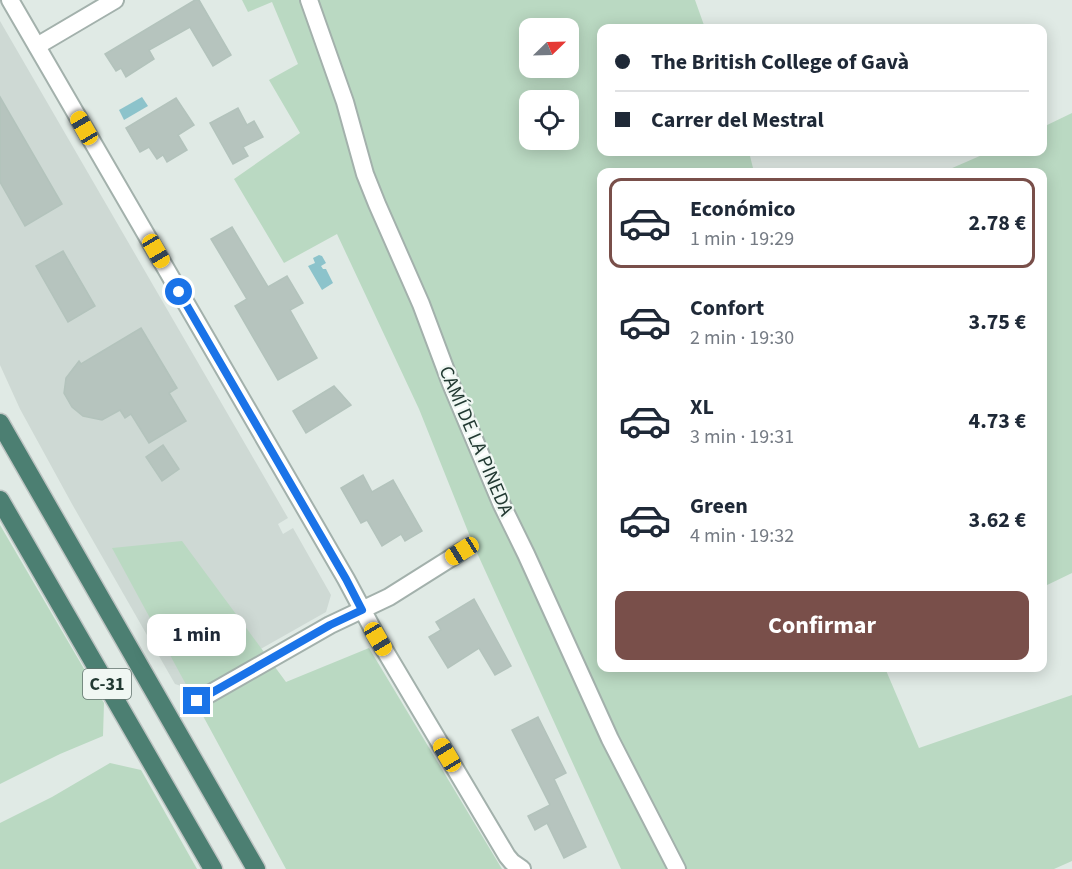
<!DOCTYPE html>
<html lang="es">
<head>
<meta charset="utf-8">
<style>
	:root { --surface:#fff; --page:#f6f6f7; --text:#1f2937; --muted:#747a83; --line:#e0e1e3; --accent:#794f4a }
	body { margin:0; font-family:"Source Sans 3",sans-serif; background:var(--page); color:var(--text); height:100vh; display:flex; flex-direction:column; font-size:22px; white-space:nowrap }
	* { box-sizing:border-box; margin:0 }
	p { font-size:20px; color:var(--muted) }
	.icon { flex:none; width:33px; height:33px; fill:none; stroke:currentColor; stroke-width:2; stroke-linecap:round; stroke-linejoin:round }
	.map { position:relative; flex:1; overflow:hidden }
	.details { position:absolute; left:597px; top:168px; width:450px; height:504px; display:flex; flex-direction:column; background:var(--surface); border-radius:12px; box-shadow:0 3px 15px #0003 }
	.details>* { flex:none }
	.hud { position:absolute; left:597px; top:24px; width:450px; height:132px; border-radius:12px; box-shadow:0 3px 15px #0003; display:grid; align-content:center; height:132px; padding:0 18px; background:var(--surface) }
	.needle { width:39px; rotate:67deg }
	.controls { position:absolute; left:519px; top:18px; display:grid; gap:12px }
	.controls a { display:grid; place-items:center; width:60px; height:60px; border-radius:12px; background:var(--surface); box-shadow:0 3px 15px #0003; font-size:30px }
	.end { position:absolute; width:27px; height:27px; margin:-14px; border:8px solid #1a73e8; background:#fff; box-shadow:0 0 0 3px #fff }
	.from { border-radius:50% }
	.bubble { position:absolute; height:42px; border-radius:12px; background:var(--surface); box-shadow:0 3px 15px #0003; font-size:20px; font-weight:700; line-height:42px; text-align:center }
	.car { position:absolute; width:18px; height:36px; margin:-18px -9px; border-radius:8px; box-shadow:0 0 4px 2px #0007; background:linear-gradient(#f5c518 24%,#345 0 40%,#f5c518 0 76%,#345 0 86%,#f5c518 0) }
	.hud b { display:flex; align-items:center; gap:21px; height:57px; font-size:22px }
	.hud b+b { border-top:2px solid var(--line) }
	.hud i { width:15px; height:15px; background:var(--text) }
	ul { padding:10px 0 0; list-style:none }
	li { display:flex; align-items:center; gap:18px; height:90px; margin:0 12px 9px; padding:0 6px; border:3px solid transparent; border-radius:12px }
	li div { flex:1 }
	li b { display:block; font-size:22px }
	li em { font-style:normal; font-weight:700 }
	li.selected { border-color:var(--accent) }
	li>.icon { width:54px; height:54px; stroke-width:1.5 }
	.action { display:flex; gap:12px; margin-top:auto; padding:12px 18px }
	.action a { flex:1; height:69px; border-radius:12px; background:var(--accent); color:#fff; font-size:24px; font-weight:700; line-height:69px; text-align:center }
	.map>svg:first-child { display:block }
	.built { fill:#ced9d4 }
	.green { fill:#bad9c2; fill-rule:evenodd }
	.water { fill:#8cc3cb }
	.building { fill:#b6c4be; stroke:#b3c3bc; stroke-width:1.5 }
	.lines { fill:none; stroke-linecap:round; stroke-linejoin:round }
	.minor-casing { stroke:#a3b1ac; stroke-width:20 }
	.trunk-casing { stroke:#bdc4c2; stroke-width:21 }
	.minor { stroke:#fff; stroke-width:16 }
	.trunk { stroke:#4c7f72; stroke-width:18 }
	.route { stroke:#1a73e8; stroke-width:8 }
	.labels { text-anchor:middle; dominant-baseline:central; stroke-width:4.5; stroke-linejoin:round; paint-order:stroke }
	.shield { fill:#f0f7f3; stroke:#60726c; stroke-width:1.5 }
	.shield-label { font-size:18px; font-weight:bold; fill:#223932 }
	.street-label { font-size:20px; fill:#223932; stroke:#f0f7f3 }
</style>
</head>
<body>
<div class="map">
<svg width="1072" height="869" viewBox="0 0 1072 869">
	<rect width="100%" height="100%" fill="#e0eae5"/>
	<polygon class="built" points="0,21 288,518 278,524 283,534 293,528 331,595 326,612 190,689 175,684 72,504 20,409 0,365"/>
	<g class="green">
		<path d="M 242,0 L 695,0 L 705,28 L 602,28 L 602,152 L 749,152 L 754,172 L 602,172 L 602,668 L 885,668 L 919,748 L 1072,695 L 1072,861 L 1054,869 L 621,869 L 473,544 L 419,409 L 337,234 L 284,263 L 234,179 L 300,133 L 269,80 L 298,64 L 272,2 L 248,12 ZM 530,28 L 568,28 L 568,68 L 530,68 ZM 530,100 L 568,100 L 568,140 L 530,140 Z"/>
		<polygon points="1072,113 1072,573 1043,587 1042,172 943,172 989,152 1042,152 1043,127"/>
		<polygon points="0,525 104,703 103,736 60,754 0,784"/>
		<polygon points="182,541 286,682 369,648 502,869 286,869 112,548"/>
		<polygon points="110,763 141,770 197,869 0,869 0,823 52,797"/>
	</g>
	<g class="water">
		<polygon points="142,97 148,106 124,120 119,110"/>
		<polygon points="319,255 322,256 326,263 321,266 323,269 326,269 333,283 322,290 308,266 315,263 313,258"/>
	</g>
	<g class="building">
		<polygon points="195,0 199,0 231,55 213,66 190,27 149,50 154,59 126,77 121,68 116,71 105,54"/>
		<polygon points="0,97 62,204 25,226 0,182"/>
		<polygon points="176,98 194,125 178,135 187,150 167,162 163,155 157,159 149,147 140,152 126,128"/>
		<polygon points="238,108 247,125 254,121 263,137 243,147 248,156 233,164 210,123"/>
		<polygon points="232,227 268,287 287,276 303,303 290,310 317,358 278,380 235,306 247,299 211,239"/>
		<polygon points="63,251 95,306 68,322 36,266"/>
		<polygon points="141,328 177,388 169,393 186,421 149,443 131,414 125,418 120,410 102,420 83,416 72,407 64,393 66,378 79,361 81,364"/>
		<polygon points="334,386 351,405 306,433 293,411"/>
		<polygon points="163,445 179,469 162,481 146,457"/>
		<polygon points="363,475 372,492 393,480 422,531 405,541 401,534 382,546 367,520 361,523 341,488"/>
		<polygon points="474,599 511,666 495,675 479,648 448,668 429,637 441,630 436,622"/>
		<polygon points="538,717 566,773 554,779 586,847 564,858 547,823 535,830 528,816 550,805 512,730"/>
	</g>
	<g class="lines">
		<g class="minor-casing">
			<g id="minor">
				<polyline points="10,0 346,579 378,639 507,856 512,862 522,869"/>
				<polyline points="309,0 345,102 365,174 377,204 421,304 451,384 501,503 526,554 610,739 677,869"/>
				<polyline points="37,46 115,0"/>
				<polyline points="197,701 330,625 389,597 462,551"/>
			</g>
		</g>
		<g class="trunk-casing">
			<g id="trunk">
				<polyline points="0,423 256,869"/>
				<polyline points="0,500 213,869"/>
			</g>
		</g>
		<use href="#minor" class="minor"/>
		<use href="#trunk" class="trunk"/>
	</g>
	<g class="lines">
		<polyline class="route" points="179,292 346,579 362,610 330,625 197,701"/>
	</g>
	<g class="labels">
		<rect class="shield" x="83" y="669" width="48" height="30" rx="4.5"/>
		<g class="shield-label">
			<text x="107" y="684">C-31</text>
		</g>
		<g class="street-label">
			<text transform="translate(476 441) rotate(67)">CAMÍ DE LA PINEDA</text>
		</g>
	</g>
</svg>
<div class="controls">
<a><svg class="needle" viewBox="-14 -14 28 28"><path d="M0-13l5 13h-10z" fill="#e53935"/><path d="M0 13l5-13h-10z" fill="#747a83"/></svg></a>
<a><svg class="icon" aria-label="locate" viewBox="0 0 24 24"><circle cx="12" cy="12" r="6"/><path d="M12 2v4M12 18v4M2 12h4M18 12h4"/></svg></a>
</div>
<i class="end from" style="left:179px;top:292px"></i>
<i class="end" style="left:197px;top:701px"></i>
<div class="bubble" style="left:147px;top:614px;width:99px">1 min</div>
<i class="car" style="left:84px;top:128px;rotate:330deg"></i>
<i class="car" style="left:156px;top:251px;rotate:150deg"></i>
<i class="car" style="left:462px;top:551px;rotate:238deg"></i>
<i class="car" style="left:378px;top:639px;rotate:149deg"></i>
<i class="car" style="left:447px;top:755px;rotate:329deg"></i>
<div class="hud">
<b><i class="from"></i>The British College of Gavà</b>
<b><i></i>Carrer del Mestral</b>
</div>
<section class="details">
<ul>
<li class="selected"><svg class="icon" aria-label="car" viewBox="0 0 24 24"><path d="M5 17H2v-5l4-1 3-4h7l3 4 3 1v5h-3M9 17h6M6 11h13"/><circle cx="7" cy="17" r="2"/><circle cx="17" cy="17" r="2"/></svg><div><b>Económico</b><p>1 min · 19:29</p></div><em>2.78 €</em></li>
<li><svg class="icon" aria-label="car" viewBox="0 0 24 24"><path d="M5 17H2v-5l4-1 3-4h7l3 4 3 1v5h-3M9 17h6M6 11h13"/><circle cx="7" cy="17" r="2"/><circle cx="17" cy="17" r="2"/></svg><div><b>Confort</b><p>2 min · 19:30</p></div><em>3.75 €</em></li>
<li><svg class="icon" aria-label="car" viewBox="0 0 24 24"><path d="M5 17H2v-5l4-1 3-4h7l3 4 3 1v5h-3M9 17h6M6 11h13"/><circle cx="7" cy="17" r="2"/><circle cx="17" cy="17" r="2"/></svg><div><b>XL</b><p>3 min · 19:31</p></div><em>4.73 €</em></li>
<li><svg class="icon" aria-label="car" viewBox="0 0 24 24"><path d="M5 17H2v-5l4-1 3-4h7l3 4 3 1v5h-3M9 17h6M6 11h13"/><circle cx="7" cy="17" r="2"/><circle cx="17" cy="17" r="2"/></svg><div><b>Green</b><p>4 min · 19:32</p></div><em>3.62 €</em></li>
</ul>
<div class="action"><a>Confirmar</a></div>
</section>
</div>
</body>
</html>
